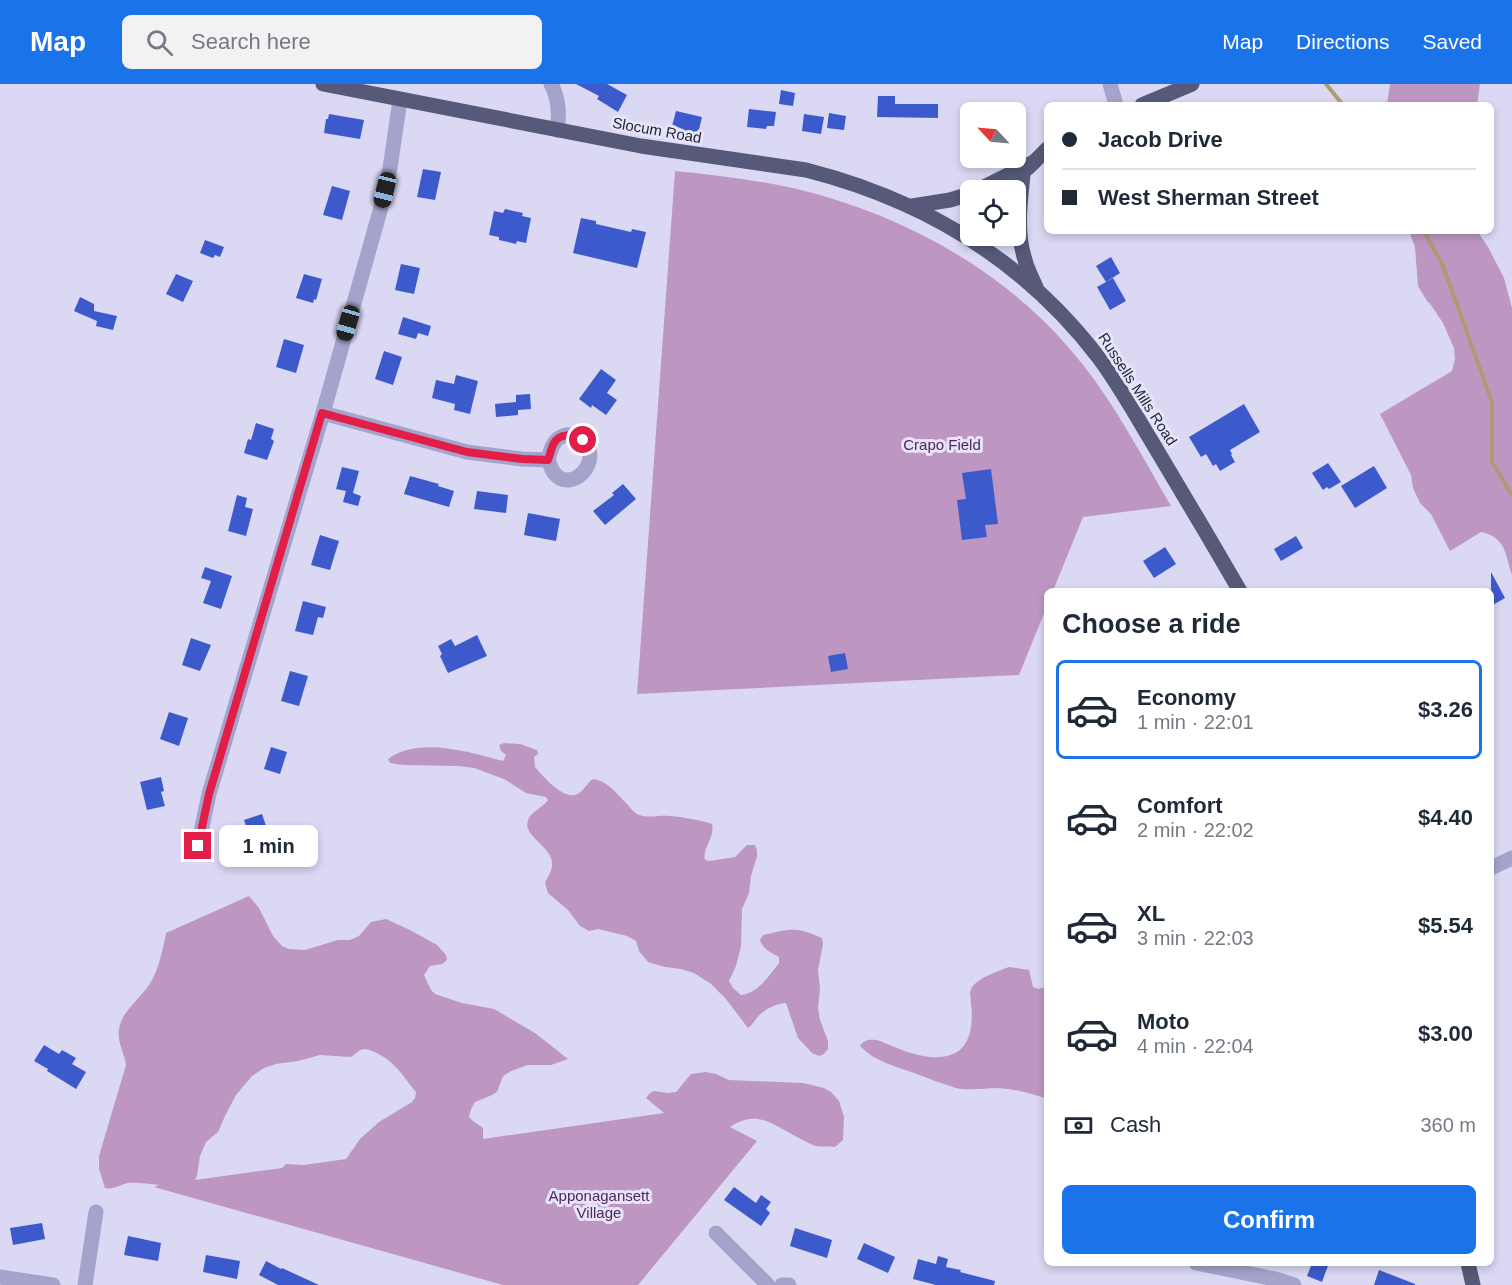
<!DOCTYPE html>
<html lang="en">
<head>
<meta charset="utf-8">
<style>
	:root { --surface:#fff; --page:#f2f2f3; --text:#1f2937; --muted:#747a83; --line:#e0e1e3; --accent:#1a73e8 }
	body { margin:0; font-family:Helvetica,sans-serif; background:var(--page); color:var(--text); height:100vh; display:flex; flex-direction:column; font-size:22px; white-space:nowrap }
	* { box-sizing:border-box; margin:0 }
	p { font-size:20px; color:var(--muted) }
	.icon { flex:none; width:33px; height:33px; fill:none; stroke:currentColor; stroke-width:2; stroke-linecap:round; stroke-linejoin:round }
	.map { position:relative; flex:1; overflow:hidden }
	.panel { position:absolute; left:1044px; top:504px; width:450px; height:678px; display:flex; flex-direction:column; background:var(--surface); border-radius:9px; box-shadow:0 3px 9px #0003 }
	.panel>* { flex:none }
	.hud { position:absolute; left:1044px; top:18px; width:450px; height:132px; border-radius:9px; box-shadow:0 3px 9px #0003; display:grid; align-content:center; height:132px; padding:0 18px; background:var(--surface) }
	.needle { width:39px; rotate:296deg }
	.controls { position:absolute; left:960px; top:18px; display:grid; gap:12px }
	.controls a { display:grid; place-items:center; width:66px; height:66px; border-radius:9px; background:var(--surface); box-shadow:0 3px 9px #0003; font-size:30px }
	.end { position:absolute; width:27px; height:27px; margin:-14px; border:8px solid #e11d48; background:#fff; box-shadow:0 0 0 3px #fff }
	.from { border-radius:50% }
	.bubble { position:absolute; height:42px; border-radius:9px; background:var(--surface); box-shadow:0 3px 9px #0003; font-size:20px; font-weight:600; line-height:42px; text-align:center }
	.car { position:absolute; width:18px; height:36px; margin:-18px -9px; border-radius:8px; box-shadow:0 0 4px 2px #0007; background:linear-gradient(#222 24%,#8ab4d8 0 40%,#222 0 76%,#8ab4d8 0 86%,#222 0) }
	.hud b { display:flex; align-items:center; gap:21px; height:57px; font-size:22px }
	.hud b+b { border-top:2px solid var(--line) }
	.hud i { width:15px; height:15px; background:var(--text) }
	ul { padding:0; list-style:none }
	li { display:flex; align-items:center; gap:18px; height:99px; margin:0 12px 9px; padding:0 6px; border:3px solid transparent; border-radius:9px }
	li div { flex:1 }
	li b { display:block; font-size:22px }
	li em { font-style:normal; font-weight:600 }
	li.active { border-color:var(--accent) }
	li>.icon { width:54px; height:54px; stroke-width:1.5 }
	h2 { padding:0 18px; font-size:27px; line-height:72px }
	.pay { display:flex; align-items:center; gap:15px; height:66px; padding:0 18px; font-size:22px }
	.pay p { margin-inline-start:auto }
	.primary-button { display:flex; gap:12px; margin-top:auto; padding:12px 18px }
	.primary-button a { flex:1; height:69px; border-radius:9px; background:var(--accent); color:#fff; font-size:24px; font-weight:600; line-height:69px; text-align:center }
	header { display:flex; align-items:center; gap:36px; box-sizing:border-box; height:84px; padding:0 30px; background:var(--accent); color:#fff }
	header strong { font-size:28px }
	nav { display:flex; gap:33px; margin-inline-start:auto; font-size:21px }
	.search { width:420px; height:54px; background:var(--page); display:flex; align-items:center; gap:15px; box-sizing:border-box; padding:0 21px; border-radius:9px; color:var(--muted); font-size:22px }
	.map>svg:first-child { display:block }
	.green { fill:#bd97c2; fill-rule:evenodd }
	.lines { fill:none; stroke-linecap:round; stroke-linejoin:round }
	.stream { stroke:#b19975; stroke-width:4 }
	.building { fill:#3c5acc }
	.minor { stroke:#a4a3cb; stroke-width:15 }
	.major { stroke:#565a78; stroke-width:15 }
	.route { stroke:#e11d48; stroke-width:8 }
	.labels { text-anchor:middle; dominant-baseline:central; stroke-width:6; stroke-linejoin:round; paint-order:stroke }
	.street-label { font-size:15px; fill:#262835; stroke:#e6e4fa }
	.park-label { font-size:15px; fill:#512855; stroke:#e6e4fa }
</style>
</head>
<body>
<header>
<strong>Map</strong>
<div class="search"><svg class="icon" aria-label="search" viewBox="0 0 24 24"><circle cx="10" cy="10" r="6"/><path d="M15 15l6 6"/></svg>Search here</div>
<nav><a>Map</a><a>Directions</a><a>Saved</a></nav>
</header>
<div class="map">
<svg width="1512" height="1201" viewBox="0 0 1512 1201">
	<rect width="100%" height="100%" fill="#dad8f2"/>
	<g class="green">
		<polygon points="1390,0 1480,0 1477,21 1387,21"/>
		<path d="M 675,87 C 716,91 757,96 797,105 C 913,133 1022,196 1093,294 C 1122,334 1146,379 1171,422 L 1083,433 L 1053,507 L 1047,507 L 1047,522 L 1019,591 L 637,610 Z"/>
		<path d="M 1409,147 L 1477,147 L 1488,163 L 1504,194 L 1512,224 L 1512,491 C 1505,470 1506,453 1481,448 L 1450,467 L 1431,430 L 1420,419 L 1413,404 L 1411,391 L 1380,330 L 1452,287 L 1455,275 L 1454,264 L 1443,239 L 1431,221 L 1427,217 L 1418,202 L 1415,163 Z"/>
		<path d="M 504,659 L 520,660 L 537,666 L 538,670 L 534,673 L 535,683 C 543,692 565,719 579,709 C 585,705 587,699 593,695 C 608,697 617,710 627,720 C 630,723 633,728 637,730 C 647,735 659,731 670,732 C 682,733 701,736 712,740 C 715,755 702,763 705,776 L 709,777 L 735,773 L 747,761 L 755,761 L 757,766 L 757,772 L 751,792 L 749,809 L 742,825 L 741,862 L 736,882 L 729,897 L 733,904 L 741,911 C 758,909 769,892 779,879 L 779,873 C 772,869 763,865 760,856 L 763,851 C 790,845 796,842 822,854 L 823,860 L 818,886 L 820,905 L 818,924 L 820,936 L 828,957 L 828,965 L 824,970 L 819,972 L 812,969 L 798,954 L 786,919 C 779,919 767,924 762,929 C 756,933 754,940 748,944 L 726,915 L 711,900 L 694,889 L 681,885 L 665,883 L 648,878 L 639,867 L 636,857 L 627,852 L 598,845 L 589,847 L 580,842 L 568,826 L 548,809 L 545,799 C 547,794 552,787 552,781 C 554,763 522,753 528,736 C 531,727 543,724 548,716 L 546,713 L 526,709 L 504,695 L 474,684 L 459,682 L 403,681 L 390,679 L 388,675 C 418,652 470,668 503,677 L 506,671 L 501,667 L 499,661 Z"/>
		<path d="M 249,812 L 259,824 L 273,852 L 282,862 L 289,865 L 305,866 L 338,856 L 350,856 L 359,852 L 371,838 L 386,835 L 410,846 L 437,861 L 446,871 L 447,876 L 442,880 L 430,882 L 424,891 L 431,906 L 435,910 L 462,919 L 494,925 L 535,949 L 568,975 L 551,981 L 528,981 L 511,987 L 503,992 L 497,1008 L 492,1011 L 475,1018 L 471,1025 L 469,1033 L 473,1037 L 483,1044 L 483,1055 L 664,1029 L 646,1014 L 650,1009 L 654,1007 L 668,1009 L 676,1008 L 691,990 L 706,988 L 716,990 L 729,996 L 803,999 L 824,1004 L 831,1008 L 839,1017 L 844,1033 L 843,1056 L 835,1063 C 829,1062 822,1063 816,1062 C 812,1061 807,1058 803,1056 C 776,1044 760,1023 730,1043 L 757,1057 L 638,1201 L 503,1201 L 154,1103 L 159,1101 C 149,1100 138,1098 128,1099 C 119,1101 114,1106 105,1104 L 99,1085 L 99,1072 L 126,981 C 124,967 117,959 119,945 C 122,925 145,912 153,894 C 160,880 163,864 166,849 ZM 366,965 C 392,973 399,987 416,1008 L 415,1014 L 412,1018 L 379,1038 L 360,1055 L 346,1075 L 304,1081 L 286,1080 L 282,1084 L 195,1096 L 197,1092 L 200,1072 L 206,1058 L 218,1048 L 225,1032 L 236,1011 L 252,992 L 264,984 L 276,980 L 298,977 L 320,971 L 351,973 L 360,966 Z"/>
		<path d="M 1009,883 L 1029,886 L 1033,903 L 1038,905 L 1047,903 L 1047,1015 C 1031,1009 1015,1005 998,1004 C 985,1004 969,1007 956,1004 C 943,1000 930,995 917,990 C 898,983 875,978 860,962 C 864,956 869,955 876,956 C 883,957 890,962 897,964 C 914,971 938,978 955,969 C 972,961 973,936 971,920 C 971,913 968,908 973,902 C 980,893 999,887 1009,883 Z"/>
	</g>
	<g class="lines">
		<g class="stream">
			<polyline points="1326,0 1343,21"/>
			<polyline points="1424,147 1443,182 1492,318 1492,378 1512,411"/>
		</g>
	</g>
	<g class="building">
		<polygon points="576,0 607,0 627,11 618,28 597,15 599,12"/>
		<polygon points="781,6 795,9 793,22 779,20"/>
		<polygon points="878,12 895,12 895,20 938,20 938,34 877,33"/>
		<polygon points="749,25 776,28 774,42 767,42 766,45 747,43"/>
		<polygon points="676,27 702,33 697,54 680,49 681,44 672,42"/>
		<polygon points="829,29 846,32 844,46 827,44"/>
		<polygon points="329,30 364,36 360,55 324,49 326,35 328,35"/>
		<polygon points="804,30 824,33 821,50 802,47"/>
		<polygon points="423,85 441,88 435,116 417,113"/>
		<polygon points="332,102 350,107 342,136 323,131"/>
		<polygon points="505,125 523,129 522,132 531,134 526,159 517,157 516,160 499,156 499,153 489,151 494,127 503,129"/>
		<polygon points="581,134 596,137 596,140 631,148 632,145 646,148 637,184 573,169"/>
		<polygon points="205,156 224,163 220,173 215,171 213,174 200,169"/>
		<polygon points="1111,173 1120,189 1106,198 1096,182"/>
		<polygon points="401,180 420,184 414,210 395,206"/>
		<polygon points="176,190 193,197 183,218 166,210"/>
		<polygon points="304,190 322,195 316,216 314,215 313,219 296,214"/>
		<polygon points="1113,194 1126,217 1110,226 1097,203"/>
		<polygon points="80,213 94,220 94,227 117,232 113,246 96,242 97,237 74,227"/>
		<polygon points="403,233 431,242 428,252 418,249 416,255 398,250"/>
		<polygon points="284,255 304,261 296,289 276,283"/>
		<polygon points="384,267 402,273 393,301 375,295"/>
		<polygon points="601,285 616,296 607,309 617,316 606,331 592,321 591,324 579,315"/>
		<polygon points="456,291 478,297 470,330 454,326 455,320 432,314 436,296 454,300"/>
		<polygon points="530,310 531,325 518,326 518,331 496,333 495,320 516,318 516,311"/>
		<polygon points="1244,320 1260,348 1230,366 1232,370 1231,371 1235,378 1220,387 1216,380 1213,382 1206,370 1201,373 1189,353"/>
		<polygon points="256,339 274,345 271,355 274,357 267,376 244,369 248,355 251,356"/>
		<polygon points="1328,379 1341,398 1329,405 1327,403 1323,406 1312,389"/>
		<polygon points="1374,382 1387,404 1355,424 1341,402"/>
		<polygon points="342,383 359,387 353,409 361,412 358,422 343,418 346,407 336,405"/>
		<polygon points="991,385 998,440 985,441 987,453 962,456 957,416 966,415 962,389"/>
		<polygon points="410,392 439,400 438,402 454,407 449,423 404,410"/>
		<polygon points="623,400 636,415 605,441 593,427 614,411 612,409"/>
		<polygon points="477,407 508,411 506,429 474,425"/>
		<polygon points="237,411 247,414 245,423 253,425 246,452 228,447"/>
		<polygon points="528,429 560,435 556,457 524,451"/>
		<polygon points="320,451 339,457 330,486 311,481"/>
		<polygon points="1296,452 1303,464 1281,477 1274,465"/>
		<polygon points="1165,463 1176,480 1154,494 1143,477"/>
		<polygon points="205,483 232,492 221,525 203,519 211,497 201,494"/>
		<polygon points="1491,488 1505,514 1491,522"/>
		<polygon points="303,517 326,523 323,534 318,533 313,551 295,547"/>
		<polygon points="477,551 487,572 448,589 440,572 442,570 438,562 451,555 455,562"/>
		<polygon points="191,554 211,561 200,587 182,581"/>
		<polygon points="845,569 848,585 831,588 828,572"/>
		<polygon points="290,587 308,592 299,622 281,617"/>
		<polygon points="169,628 188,634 179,662 160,655"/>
		<polygon points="271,663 287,668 280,690 264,685"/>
		<polygon points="161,693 164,707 161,708 165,722 147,726 140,698"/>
		<polygon points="262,730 275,768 261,773 259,767 255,768 244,736"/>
		<polygon points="44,961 59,970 62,966 76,974 72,980 86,988 76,1005 47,987 48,985 34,977"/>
		<polygon points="734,1103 756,1119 761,1111 771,1118 766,1125 770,1129 761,1142 724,1116"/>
		<polygon points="42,1139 45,1155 13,1161 10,1144"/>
		<polygon points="795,1144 832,1156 827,1174 790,1162"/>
		<polygon points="128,1152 161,1159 158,1177 124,1171"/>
		<polygon points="864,1159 895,1173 888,1189 857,1175"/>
		<polygon points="206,1171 240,1177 237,1195 203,1188"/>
		<polygon points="938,1172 948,1175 946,1183 961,1186 960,1188 995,1197 994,1201 936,1201 913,1195 918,1175 936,1180"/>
		<polygon points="266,1177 281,1185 282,1184 319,1201 278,1201 259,1191"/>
		<polygon points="1312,1179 1329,1179 1322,1198 1307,1192"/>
		<polygon points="1379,1186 1415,1200 1415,1201 1374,1201"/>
	</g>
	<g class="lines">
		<g class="minor">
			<path d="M 551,0 C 559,15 560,29 557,46"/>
			<polyline points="1110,0 1116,21"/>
			<path d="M 323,329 L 467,368 L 522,375 L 548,376 C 551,365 553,354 566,351 C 572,350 578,352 583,356 C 604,376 572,411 554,389 C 551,385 550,380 548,376"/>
			<polyline points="198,762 209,710 323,329 380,127 390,84 400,16"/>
			<polyline points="1491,784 1512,774"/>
			<polyline points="716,1149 768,1201"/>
			<polyline points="1196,1179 1275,1195 1294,1201"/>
			<polyline points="0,1193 53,1201"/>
			<polyline points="85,1201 96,1128"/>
			<polyline points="782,1201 789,1201"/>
		</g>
		<g class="major">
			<path d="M 323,0 L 641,62 L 806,86 C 924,116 1025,177 1099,274 C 1119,301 1135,330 1152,358 C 1182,408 1211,457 1240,507"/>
			<polyline points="1142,21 1192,0"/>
			<polyline points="1028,84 1047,65"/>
			<path d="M 1023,91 C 1020,120 1016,148 1025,176 C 1027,185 1032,194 1036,203"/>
			<polyline points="978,106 1034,78"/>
			<polyline points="912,122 950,116 970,110"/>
			<polyline points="1468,1179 1473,1201"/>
		</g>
	</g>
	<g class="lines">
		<path class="route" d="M 198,762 L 209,710 L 322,329 L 467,368 L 522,375 L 548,376 C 550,371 551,365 553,361 C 559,348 573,350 583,356"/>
	</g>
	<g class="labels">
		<g class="street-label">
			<text transform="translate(657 46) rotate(10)">Slocum Road</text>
			<text transform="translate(1138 305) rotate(57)">Russells Mills Road</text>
		</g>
		<g class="park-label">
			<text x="942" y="360">Crapo Field</text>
			<text x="599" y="1111">Apponagansett<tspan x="599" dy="17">Village</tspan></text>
		</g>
	</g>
</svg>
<div class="controls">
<a><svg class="needle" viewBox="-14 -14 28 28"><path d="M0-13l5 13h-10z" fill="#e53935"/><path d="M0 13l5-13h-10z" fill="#747a83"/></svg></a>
<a><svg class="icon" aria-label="locate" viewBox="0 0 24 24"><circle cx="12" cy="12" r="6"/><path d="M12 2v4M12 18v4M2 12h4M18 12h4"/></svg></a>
</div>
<i class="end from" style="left:583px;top:356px"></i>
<i class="end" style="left:198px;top:762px"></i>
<div class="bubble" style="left:219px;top:741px;width:99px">1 min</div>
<i class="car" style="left:385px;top:106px;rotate:194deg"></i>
<i class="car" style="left:348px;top:239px;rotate:196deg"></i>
<div class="hud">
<b><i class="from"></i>Jacob Drive</b>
<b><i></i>West Sherman Street</b>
</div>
<section class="panel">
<h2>Choose a ride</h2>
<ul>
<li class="active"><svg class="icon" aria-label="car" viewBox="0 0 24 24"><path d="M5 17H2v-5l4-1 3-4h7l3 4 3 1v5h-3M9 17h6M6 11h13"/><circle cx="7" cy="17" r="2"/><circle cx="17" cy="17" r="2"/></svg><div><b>Economy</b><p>1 min · 22:01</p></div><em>$3.26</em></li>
<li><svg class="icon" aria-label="car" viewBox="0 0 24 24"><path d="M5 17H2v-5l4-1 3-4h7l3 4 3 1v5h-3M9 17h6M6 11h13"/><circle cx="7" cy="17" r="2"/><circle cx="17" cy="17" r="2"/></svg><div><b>Comfort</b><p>2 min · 22:02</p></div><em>$4.40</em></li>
<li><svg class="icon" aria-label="car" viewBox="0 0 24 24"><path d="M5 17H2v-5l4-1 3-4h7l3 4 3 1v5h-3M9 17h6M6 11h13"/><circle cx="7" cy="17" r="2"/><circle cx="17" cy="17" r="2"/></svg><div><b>XL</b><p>3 min · 22:03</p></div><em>$5.54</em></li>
<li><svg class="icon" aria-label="car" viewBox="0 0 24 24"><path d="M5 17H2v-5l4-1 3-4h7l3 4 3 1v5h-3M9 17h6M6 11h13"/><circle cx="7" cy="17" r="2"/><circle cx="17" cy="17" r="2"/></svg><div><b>Moto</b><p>4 min · 22:04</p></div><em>$3.00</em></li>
</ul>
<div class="pay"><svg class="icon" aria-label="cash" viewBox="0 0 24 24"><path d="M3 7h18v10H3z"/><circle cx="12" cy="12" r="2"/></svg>Cash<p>360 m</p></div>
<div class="primary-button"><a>Confirm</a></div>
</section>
</div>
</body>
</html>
